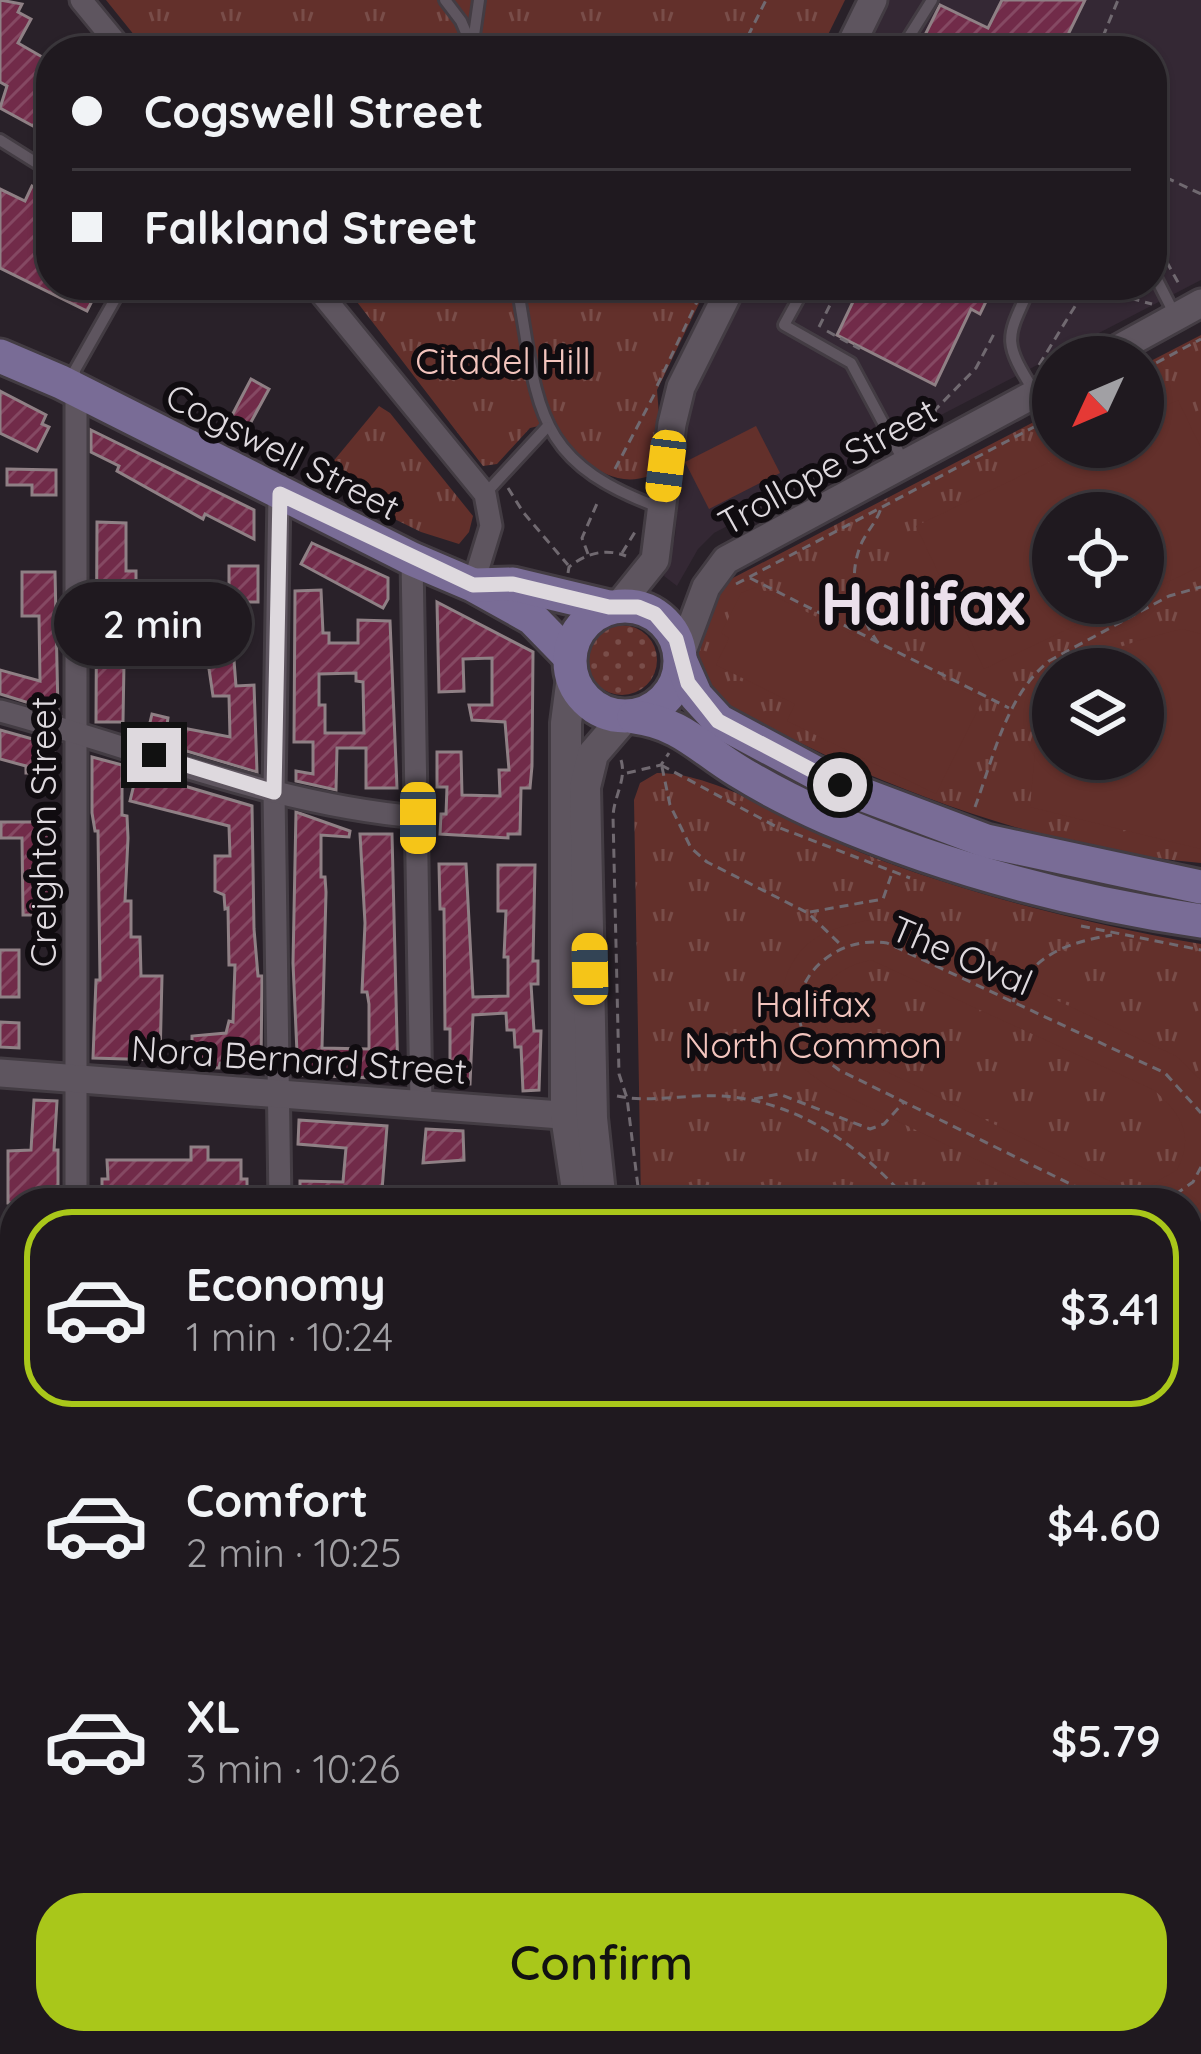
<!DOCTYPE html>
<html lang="en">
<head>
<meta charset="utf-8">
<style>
	:root { --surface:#1f191f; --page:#272228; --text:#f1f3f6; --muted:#a1a0a4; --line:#3c383d; --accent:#a9c71a }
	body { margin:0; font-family:Quicksand,sans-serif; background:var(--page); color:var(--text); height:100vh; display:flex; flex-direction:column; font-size:45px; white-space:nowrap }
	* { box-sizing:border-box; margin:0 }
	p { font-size:39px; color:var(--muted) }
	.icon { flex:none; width:66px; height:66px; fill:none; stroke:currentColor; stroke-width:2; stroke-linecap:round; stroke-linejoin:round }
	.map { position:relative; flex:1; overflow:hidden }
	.panel { position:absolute; left:0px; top:1188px; width:1203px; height:867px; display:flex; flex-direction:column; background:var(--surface); border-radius:48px 48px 0 0; box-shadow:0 3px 9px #0004,0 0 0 3px var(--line) }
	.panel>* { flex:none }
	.top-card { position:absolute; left:36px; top:36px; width:1131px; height:264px; border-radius:48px; box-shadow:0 3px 9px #0004,0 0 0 3px var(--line); display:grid; align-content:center; height:264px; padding:0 36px; background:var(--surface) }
	.needle { width:78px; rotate:226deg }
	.controls { position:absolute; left:1032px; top:336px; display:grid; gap:24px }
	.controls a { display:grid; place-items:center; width:132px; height:132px; border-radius:50%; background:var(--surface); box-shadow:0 3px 9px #0004,0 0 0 3px var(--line); font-size:60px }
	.end { position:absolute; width:54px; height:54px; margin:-27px; border:15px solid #ded9de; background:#111; box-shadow:0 0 0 6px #111 }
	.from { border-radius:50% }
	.bubble { position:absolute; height:84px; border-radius:42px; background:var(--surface); box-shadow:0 3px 9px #0004,0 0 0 3px var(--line); font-size:39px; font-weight:600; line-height:84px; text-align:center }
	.car { position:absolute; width:36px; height:72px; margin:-36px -18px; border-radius:15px; box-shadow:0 0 9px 3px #0007; background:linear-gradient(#f5c518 24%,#345 0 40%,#f5c518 0 76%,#345 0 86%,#f5c518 0) }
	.top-card b { display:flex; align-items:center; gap:42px; height:114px; font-size:45px }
	.top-card b+b { border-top:3px solid var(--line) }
	.top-card i { width:30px; height:30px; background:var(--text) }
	ul { padding:21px 0 0; list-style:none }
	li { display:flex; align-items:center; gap:36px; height:198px; margin:0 24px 18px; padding:0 12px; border:6px solid transparent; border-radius:48px }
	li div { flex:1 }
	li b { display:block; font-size:45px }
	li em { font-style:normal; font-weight:600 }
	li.active { border-color:var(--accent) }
	li>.icon { width:108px; height:108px; stroke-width:1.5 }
	.button { display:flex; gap:24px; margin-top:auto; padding:24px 36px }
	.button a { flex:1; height:138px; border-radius:48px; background:var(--accent); color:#111; font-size:48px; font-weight:600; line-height:138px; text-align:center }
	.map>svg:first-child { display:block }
	.built { fill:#342834 }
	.grass { fill:url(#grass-dots) }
	.park { fill:url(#park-tufts); fill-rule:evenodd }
	.pitch { fill:#63302b; fill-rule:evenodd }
	.building { fill:url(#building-hatch); stroke:#8f8085; stroke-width:3; fill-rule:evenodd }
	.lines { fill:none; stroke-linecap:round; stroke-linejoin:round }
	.service-casing { stroke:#433c43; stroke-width:16 }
	.minor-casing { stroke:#433c43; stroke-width:27 }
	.tertiary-casing { stroke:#433c43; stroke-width:33 }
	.secondary-casing { stroke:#433c43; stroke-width:36 }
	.primary-casing { stroke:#433c43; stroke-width:39 }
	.path { stroke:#706970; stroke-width:3; stroke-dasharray:9 6; stroke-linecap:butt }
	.service { stroke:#5e555f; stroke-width:10 }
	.minor { stroke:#5e555f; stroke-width:21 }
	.tertiary { stroke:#5e555f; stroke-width:27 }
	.secondary { stroke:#5e555f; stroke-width:30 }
	.primary { stroke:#796c96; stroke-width:33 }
	.route { stroke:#ded9de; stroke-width:15 }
	.labels { text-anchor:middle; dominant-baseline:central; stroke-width:12; stroke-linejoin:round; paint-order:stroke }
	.park-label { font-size:36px; fill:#f3c5be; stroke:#100c10 }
	.street-label { font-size:36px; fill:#ded9de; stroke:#100c10 }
	.town-label { font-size:60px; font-weight:bold; fill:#ebe0eb; stroke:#100c10 }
</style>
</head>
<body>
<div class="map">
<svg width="1201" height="2054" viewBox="0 0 1201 2054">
	<defs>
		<pattern id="grass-dots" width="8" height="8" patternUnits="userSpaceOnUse" patternTransform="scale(3)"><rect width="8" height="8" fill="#63302b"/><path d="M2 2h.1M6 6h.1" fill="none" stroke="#794d49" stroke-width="1.8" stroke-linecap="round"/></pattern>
		<pattern id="park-tufts" width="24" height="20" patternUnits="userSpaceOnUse" patternTransform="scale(3)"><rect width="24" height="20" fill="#63302b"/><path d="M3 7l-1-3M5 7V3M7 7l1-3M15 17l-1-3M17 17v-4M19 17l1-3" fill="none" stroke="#794d49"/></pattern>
		<pattern id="building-hatch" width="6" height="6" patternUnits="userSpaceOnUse" patternTransform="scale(3)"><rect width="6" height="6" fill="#712b49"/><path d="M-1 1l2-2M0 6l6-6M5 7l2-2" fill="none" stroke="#854963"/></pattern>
	</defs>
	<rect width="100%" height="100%" fill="#292129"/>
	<polygon class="built" points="889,0 1201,0 1201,280 714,533 698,549 677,586 664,576 675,537 685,425 705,370 748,285 1152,285 1152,51 864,51"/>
	<g class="grass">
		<circle cx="622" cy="660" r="35"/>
		<polygon points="1188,1811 1201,1819 1201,1879 1188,1868"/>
	</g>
	<g class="park">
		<polygon points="106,0 845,0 820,51 147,51"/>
		<path d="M 344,285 L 708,285 L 657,390 L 659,415 L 649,476 C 607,491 574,453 552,423 L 530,428 L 497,464 L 483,466 Z"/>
		<path d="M 1201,335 L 1201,863 C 1059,852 896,794 771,728 C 750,717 724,707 709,688 C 683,654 703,605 729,580 L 1053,412 L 1053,447 L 1143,447 L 1143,365 ZM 1053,513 L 1143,513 L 1143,603 L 1053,603 ZM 1053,669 L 1143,669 L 1143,759 L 1053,759 Z"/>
		<polygon points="379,406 390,413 473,516 469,532 459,544 421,532 317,481"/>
		<path d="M 657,773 C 718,772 802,829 862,853 C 970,895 1087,924 1201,944 L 1201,1819 L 1188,1811 L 1188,1203 L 641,1203 L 634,800 L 640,783 Z"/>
	</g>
	<g class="pitch">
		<polygon points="1178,400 1201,448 1201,566 1143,594 1143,513 1053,513 1053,603 1123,603 984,669 916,526 1081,447 1143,447 1143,417"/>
		<polygon points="756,426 780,473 709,509 685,462"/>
		<polygon points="756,587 983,699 936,794 787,721 795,704 716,665 729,638 721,633 741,593"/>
		<path d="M 1182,629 L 1201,634 L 1201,849 L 1030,807 L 1035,752 L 1053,705 L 1053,759 L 1143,759 L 1143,669 L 1085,669 C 1108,646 1150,637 1182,629 Z"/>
		<path d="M 869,920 L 893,924 L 1176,1056 L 1201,1080 L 1201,1202 L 1188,1212 L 1188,1203 L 1065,1203 L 828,1087 C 819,1079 806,1072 799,1063 C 772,1030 775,971 809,943 C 826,929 847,925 869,920 ZM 871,960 L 1154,1090 C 1181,1114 1195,1135 1177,1170 L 1144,1189 L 1118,1185 L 849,1053 C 804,1017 813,972 871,960 Z"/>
		<polygon points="1188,1333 1201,1339 1201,1479 1188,1479"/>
	</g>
	<g class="building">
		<polygon points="0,0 22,4 18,12 31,19 18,43 51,62 51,122 39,115 33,126 0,108 7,86 0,82"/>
		<polygon points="1002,0 1085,0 1060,51 917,51 940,5 988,28"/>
		<polygon points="32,186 51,196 51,285 100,285 87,311 0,268 0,189 25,201"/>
		<polygon points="861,285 994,285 980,314 971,309 935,385 837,335"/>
		<polygon points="251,379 269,389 245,433 228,423"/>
		<polygon points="0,391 46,415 42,424 49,427 37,451 0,433"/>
		<polygon points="91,430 254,510 254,539 205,514 203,519 117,471 119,466 91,452"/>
		<polygon points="7,469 56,470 56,495 32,495 32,485 7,485"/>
		<polygon points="97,522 126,523 126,571 136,571 136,603 125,603 123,722 96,722"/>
		<polygon points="312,543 388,578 388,599 383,608 301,564"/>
		<rect x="229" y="566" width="29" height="36"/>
		<polygon points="22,572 55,572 58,712 0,694 0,670 40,681 39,616 22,616"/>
		<path d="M 321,590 L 323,633 L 329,633 L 329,643 L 358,643 L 358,620 L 390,621 L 397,788 L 366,788 L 366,748 L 337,748 L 336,790 L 296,781 L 296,771 L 313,774 L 313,742 L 294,742 L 295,591 ZM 356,673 L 356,681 L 363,682 L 364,733 L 325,733 L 325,705 L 319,705 L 319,674 Z"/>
		<polygon points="437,602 533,652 532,766 530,788 521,788 520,834 508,834 508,838 440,834 441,814 446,814 447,787 437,787 437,752 461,752 462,795 500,796 499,770 509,770 505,722 472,720 469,705 492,705 492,658 463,659 464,691 439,692"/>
		<polygon points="231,622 236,686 254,685 257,772 146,739 152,714 168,718 167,725 230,737 229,696 213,696 204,635 208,635 207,623"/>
		<polygon points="0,730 54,745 53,780 32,779 32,773 26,773 26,766 0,759"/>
		<polygon points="92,757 122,765 122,815 127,816 128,838 125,901 131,901 131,937 140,937 141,976 162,976 160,1060 93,1058 96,980 100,980 98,831 95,831 92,813"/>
		<polygon points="137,772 252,806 254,929 258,976 262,976 261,1065 220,1063 219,1068 194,1067 192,1063 192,1036 226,1033 229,1021 233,1022 235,965 229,965 228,908 225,909 224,895 215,891 215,856 230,856 229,826 130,801"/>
		<polygon points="296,812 350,831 349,837 321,835 321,877 325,877 326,892 322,1048 369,1049 369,1004 367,992 362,992 365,923 360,834 392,834 398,1079 298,1075 293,963"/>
		<polygon points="1,822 51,822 51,915 23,915 22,838 1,838"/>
		<polygon points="439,864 466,864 473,997 508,996 508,957 504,957 506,911 498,911 498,865 535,865 533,961 538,961 538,984 531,984 534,1031 541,1031 539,1090 523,1091 521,1047 515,1047 514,1030 507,1030 506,1013 473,1015 470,1084 450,1084 450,1029 445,1029 444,909 440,909"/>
		<rect x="0" y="950" width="19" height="47"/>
		<polygon points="0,1022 19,1023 19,1048 0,1047"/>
		<polygon points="34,1100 57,1101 54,1150 58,1150 58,1203 8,1203 8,1151 31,1150"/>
		<polygon points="299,1120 387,1126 381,1203 300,1203 300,1181 343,1182 346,1148 298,1144"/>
		<polygon points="426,1129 463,1131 464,1160 423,1163"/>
		<polygon points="191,1147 208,1147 208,1160 241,1160 241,1179 247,1179 247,1193 240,1193 240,1203 109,1203 109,1194 102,1194 102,1179 108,1179 107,1160 191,1160"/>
		<polygon points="0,1437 15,1438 15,1462 0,1462"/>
		<rect x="0" y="1960" width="15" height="21"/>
		<polygon points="0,2020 15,2021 15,2049 0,2048"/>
		<polygon points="102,2040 123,2040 122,2054 101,2054"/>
		<polygon points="163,2040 253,2040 265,2054 163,2054"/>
		<polygon points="552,2040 580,2040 580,2053 552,2054"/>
		<polygon points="691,2040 710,2040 711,2054 691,2054"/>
		<polygon points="948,2040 1007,2040 999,2054 972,2054"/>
	</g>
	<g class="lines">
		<g class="service-casing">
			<g id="service">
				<polyline points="445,0 461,21 474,51"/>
				<polyline points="473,42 479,0"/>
				<polyline points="900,51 932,0"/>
				<polyline points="0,140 51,172"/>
				<polyline points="1152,270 1175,315"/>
				<path d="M 517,285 C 539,407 531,461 661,508"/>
				<polyline points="806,285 784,325 851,363 904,462"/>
				<path d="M 1031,285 C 1007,338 1001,339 1034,391"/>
				<polyline points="75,380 75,370 123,285"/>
				<polyline points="485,494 547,427"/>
				<polyline points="0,1305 15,1305"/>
				<polyline points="0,1382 15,1383"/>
				<polyline points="1061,2052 1068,2040"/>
			</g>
		</g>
		<g class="minor-casing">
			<g id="minor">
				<polyline points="81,0 123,51"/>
				<polyline points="314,285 485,494 491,526 473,585"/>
				<polyline points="76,389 76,1203"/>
				<polyline points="279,494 274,792 280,1203"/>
				<polyline points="412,559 421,1105"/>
				<path d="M 0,711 C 138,748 275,805 418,817"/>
				<polyline points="0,1484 15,1485"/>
				<polyline points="0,2004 15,2005"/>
				<polyline points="82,2040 82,2054"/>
				<polyline points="280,2040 280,2054"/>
				<polyline points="863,2054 864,2040"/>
			</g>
		</g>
		<g class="tertiary-casing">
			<g id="tertiary">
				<polyline points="848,51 873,0"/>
				<polyline points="1103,357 1201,303"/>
				<polyline points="618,606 655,560 672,424 681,387 732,285"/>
				<polyline points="681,654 706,587 726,560 1053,384"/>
				<polyline points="0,1073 587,1117"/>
				<polyline points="612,2040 612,2054"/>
			</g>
		</g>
		<g class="secondary-casing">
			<g id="secondary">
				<polyline points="572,677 566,723 566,1116 579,1203"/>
				<polyline points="601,1203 592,1118 585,787 593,754 624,718"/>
				<polyline points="1188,1875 1201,1889"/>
			</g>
		</g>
		<g class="primary-casing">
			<g id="primary">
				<polyline points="0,356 61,382 412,559 473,585 532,618 568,655"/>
				<polyline points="475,585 513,584 609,607"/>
				<circle cx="625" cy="661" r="55"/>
				<polyline points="681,662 696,696 719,721 840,786 986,841 1201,887"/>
				<path d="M 634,717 C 681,723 700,748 738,771 C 767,789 797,804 828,818 C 947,869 1073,902 1201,921"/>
			</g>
		</g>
		<g class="path">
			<polyline points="745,51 749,34 766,0"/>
			<polyline points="821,51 827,39"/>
			<polyline points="1097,51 1118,0"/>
			<polyline points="1152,171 1201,194"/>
			<polyline points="1152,235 1180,286"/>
			<polyline points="237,285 242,291 247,285"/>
			<polyline points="1087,287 1152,304"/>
			<polyline points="819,327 840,285"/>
			<polyline points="827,331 860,349"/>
			<polyline points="1039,365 1088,285"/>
			<polyline points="1143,370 1201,339"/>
			<polyline points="657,386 705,285"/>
			<polyline points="929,427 936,409 976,368 995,332"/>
			<polyline points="615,469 655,393"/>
			<polyline points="508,488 523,512 568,565"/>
			<polyline points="622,553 635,532"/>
			<polyline points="588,554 582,538 599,499"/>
			<path d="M 568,573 L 569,567 C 586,553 606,548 626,556"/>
			<polyline points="750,578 1009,708"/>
			<polyline points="736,584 1053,417"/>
			<path d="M 878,643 C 857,612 846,578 862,542 C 868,530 877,521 881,508"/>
			<path d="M 621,760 C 627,779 614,796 613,816 L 619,1074 L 627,1098 L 640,1203"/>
			<polyline points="661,765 775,826 910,878"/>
			<polyline points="662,767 670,805 691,848 707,862 808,913 840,944"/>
			<polyline points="627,773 661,765 669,753"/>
			<path d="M 975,807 C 994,756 1006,696 1049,661 L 1169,596 L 1201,587"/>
			<polyline points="810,912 883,899 891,876"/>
			<polyline points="1081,926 1201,950"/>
			<path d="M 1013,1002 C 1030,955 1066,943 1112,935"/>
			<path d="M 617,1096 C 650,1103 686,1094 720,1096 C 797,1100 862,1147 910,1203"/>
			<polyline points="754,1099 779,1094 870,1129 884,1124 904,1102"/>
			<path d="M 1109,1203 L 839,1070 C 832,1064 822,1059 816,1052 C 769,999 825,933 887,943 L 1165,1073 L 1201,1113"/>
			<polyline points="1163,1203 1193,1182 1201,1167"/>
			<polyline points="1188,1293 1201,1283"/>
			<polyline points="1188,1312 1201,1313"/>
			<polyline points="1188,1629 1201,1651"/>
			<polyline points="1188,1789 1201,1798"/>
		</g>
		<use href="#service" class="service"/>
		<use href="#minor" class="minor"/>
		<use href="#tertiary" class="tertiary"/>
		<use href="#secondary" class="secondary"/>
		<use href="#primary" class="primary"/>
	</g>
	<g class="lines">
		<polyline class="route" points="154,755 274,792 280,494 473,585 513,584 609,607 638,607 655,614 676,639 688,683 718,721 840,785"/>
	</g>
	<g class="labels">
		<g class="park-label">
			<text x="503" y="360">Citadel Hill</text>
			<text x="813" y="1003">Halifax<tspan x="813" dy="41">North Common</tspan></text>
		</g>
		<g class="street-label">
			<text transform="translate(283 451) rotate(27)">Cogswell Street</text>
			<text transform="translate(827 466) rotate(-29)">Trollope Street</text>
			<text transform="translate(42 832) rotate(-90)">Creighton Street</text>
			<text transform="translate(962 955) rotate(23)">The Oval</text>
			<text transform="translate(299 1059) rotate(4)">Nora Bernard Street</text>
		</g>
		<g class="town-label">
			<text x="923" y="602">Halifax</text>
		</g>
	</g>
</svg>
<div class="controls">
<a><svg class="needle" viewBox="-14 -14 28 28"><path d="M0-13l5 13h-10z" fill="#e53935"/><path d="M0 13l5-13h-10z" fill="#a1a0a4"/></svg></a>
<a><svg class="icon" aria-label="locate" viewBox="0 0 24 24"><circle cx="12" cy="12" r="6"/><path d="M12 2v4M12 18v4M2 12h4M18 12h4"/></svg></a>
<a><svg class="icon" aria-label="layers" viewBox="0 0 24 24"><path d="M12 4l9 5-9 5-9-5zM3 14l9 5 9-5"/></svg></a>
</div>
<i class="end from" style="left:840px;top:785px"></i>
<i class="end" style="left:154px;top:755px"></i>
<div class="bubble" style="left:54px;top:582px;width:198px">2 min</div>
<i class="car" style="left:666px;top:466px;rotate:187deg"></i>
<i class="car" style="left:418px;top:818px;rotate:180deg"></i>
<i class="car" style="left:590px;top:969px;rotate:359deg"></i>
<div class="top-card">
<b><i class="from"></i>Cogswell Street</b>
<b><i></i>Falkland Street</b>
</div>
<section class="panel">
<ul>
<li class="active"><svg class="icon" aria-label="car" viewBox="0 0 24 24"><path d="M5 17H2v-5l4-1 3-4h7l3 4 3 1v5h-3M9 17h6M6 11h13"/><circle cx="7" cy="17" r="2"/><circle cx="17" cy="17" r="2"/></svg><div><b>Economy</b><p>1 min · 10:24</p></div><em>$3.41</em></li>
<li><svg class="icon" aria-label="car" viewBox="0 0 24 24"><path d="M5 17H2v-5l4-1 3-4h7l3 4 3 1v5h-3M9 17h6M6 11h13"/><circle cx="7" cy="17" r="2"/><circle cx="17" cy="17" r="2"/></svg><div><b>Comfort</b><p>2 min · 10:25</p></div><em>$4.60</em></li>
<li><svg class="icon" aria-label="car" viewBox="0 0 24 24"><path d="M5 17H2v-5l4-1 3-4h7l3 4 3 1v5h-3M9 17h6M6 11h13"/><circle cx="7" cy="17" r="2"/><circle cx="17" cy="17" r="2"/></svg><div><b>XL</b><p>3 min · 10:26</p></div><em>$5.79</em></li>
</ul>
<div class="button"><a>Confirm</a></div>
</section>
</div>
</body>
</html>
